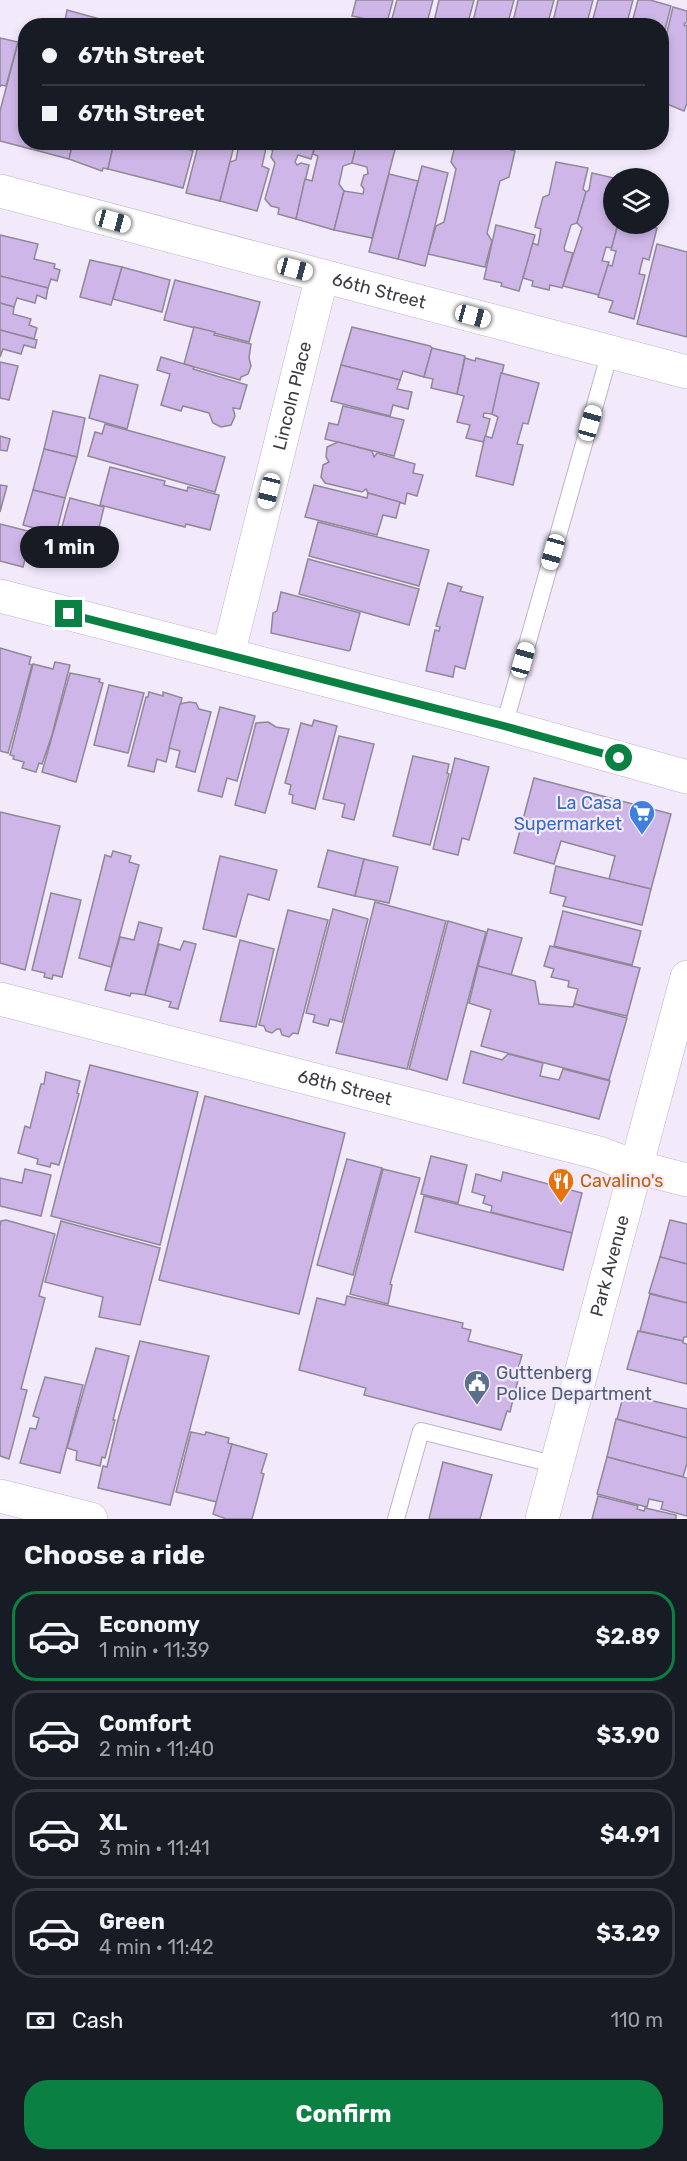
<!DOCTYPE html>
<html lang="en">
<head>
<meta charset="utf-8">
<style>
	:root { --surface:#171b24; --page:#20242c; --text:#f1f3f6; --muted:#9ea1a6; --line:#363941; --accent:#0b8043 }
	body { margin:0; font-family:Rubik,sans-serif; background:var(--page); color:var(--text); height:100vh; display:flex; flex-direction:column; font-size:22px; white-space:nowrap }
	* { box-sizing:border-box; margin:0 }
	p { font-size:20px; color:var(--muted) }
	.icon { flex:none; width:33px; height:33px; fill:none; stroke:currentColor; stroke-width:2; stroke-linecap:round; stroke-linejoin:round }
	.map { position:relative; height:1519px; overflow:hidden }
	.details { display:flex; flex-direction:column; background:var(--surface); flex:1 }
	.details>* { flex:none }
	.hud { position:absolute; left:18px; top:18px; width:651px; height:132px; border-radius:24px; box-shadow:0 3px 9px #0003; display:grid; align-content:center; height:132px; padding:0 24px; background:var(--surface) }
	.fabs { position:absolute; left:603px; top:168px; display:grid; gap:12px }
	.fabs a { display:grid; place-items:center; width:66px; height:66px; border-radius:50%; background:var(--surface); box-shadow:0 3px 9px #0003; font-size:30px }
	.end { position:absolute; width:27px; height:27px; margin:-14px; border:8px solid #0b8043; background:#fff; box-shadow:0 0 0 3px #fff }
	.from { border-radius:50% }
	.bubble { position:absolute; height:42px; border-radius:21px; background:var(--surface); box-shadow:0 3px 9px #0003; font-size:20px; font-weight:700; line-height:42px; text-align:center }
	.car { position:absolute; width:18px; height:36px; margin:-18px -9px; border-radius:8px; box-shadow:0 0 4px 2px #0007; background:linear-gradient(#fff 24%,#345 0 40%,#fff 0 76%,#345 0 86%,#fff 0) }
	.hud b { display:flex; align-items:center; gap:21px; height:57px; font-size:22px }
	.hud b+b { border-top:2px solid var(--line) }
	.hud i { width:15px; height:15px; background:var(--text) }
	ul { padding:0; list-style:none }
	li { display:flex; align-items:center; gap:18px; height:90px; margin:0 12px 9px; padding:0 12px; border:3px solid var(--line); border-radius:24px }
	li div { flex:1 }
	li b { display:block; font-size:22px }
	li em { font-style:normal; font-weight:700 }
	li.selected { border-color:var(--accent) }
	li>.icon { width:54px; height:54px; stroke-width:1.5 }
	h2 { padding:0 24px; font-size:27px; line-height:72px }
	.pay { display:flex; align-items:center; gap:15px; height:66px; padding:0 24px; font-size:22px }
	.pay p { margin-inline-start:auto }
	.primary-button { display:flex; gap:12px; margin-top:auto; padding:12px 24px }
	.primary-button a { flex:1; height:69px; border-radius:24px; background:var(--accent); color:#fff; font-size:24px; font-weight:700; line-height:69px; text-align:center }
	.map>svg:first-child { display:block }
	.building { fill:#cfb6e9; stroke:#8f8897; stroke-width:1.5 }
	.lines { fill:none; stroke-linecap:round; stroke-linejoin:round }
	.service-casing { stroke:#bcb5c4; stroke-width:18 }
	.minor-casing { stroke:#bcb5c4; stroke-width:34 }
	.tertiary-casing { stroke:#bcb5c4; stroke-width:34 }
	.service { stroke:#fff; stroke-width:16 }
	.minor { stroke:#fff; stroke-width:33 }
	.tertiary { stroke:#fff; stroke-width:33 }
	.route { stroke:#0b8043; stroke-width:8 }
	.labels { text-anchor:middle; dominant-baseline:central; stroke-width:4.5; stroke-linejoin:round; paint-order:stroke }
	.street-label { font-size:18px; fill:#3f3c42; stroke:#f2eafb }
	.shop-label { font-size:18px; fill:#366cbe; stroke:#f2eafb; text-anchor:end }
	.food-label { font-size:18px; fill:#c56008; stroke:#f2eafb; text-anchor:start }
	.service-label { font-size:18px; fill:#4e5e75; stroke:#f2eafb; text-anchor:start }
</style>
</head>
<body>
<div class="map">
<svg width="687" height="1519" viewBox="0 0 687 1519">
	<rect width="100%" height="100%" fill="#f2eafb"/>
	<g class="building">
		<polygon points="356,0 393,0 386,26 369,26 371,20 352,16"/>
		<polygon points="397,0 433,0 426,26 390,26"/>
		<polygon points="439,0 474,0 467,26 433,26"/>
		<polygon points="478,0 514,0 507,26 472,26"/>
		<polygon points="518,0 554,0 547,26 512,26"/>
		<polygon points="558,0 593,0 586,26 552,26"/>
		<polygon points="598,0 633,0 626,26 591,26"/>
		<polygon points="638,0 650,0 671,6 662,42 662,26 631,26"/>
		<polygon points="673,7 687,11 687,22 684,24 685,26 687,25 687,103 684,111 662,102 662,53"/>
		<polygon points="67,10 107,21 105,26 64,26"/>
		<polygon points="20,35 26,36 26,142 33,142 31,149 0,141 0,111"/>
		<polygon points="0,38 18,42 6,86 1,85 0,87"/>
		<polygon points="33,142 73,142 69,159 31,149"/>
		<polygon points="73,142 114,142 108,169 103,168 102,171 69,159"/>
		<polygon points="114,142 177,142 179,146 193,151 183,188 108,169"/>
		<polygon points="199,142 235,142 220,201 186,193"/>
		<polygon points="237,142 275,142 273,150 266,148 262,166 269,169 257,211 220,201 230,162 236,160 239,144"/>
		<polygon points="275,142 316,142 311,159 298,155 295,162 297,165 301,163 309,165 296,219 278,214 279,208 271,206 265,199 275,163 271,157"/>
		<polygon points="316,142 357,142 352,163 343,166 339,184 344,191 334,230 296,219 305,179 312,181 318,156 313,154"/>
		<polygon points="357,142 397,142 372,238 334,230 344,191 363,194 364,189 361,185 364,175 368,174 367,167 352,163"/>
		<polygon points="456,142 484,142 515,151 509,177 500,181 487,233 492,241 485,267 428,254 436,226 444,222 456,169 451,162"/>
		<polygon points="556,162 588,168 583,189 586,192 577,223 571,225 564,248 565,251 573,253 563,286 562,288 550,285 549,290 532,286 533,281 523,278 532,243 538,245 541,229 535,227 543,197 549,195"/>
		<polygon points="422,166 448,173 425,266 398,259"/>
		<polygon points="592,173 614,178 614,224 618,224 612,248 606,247 602,261 609,262 599,295 563,286 582,228 577,223 586,192 589,190"/>
		<polygon points="389,174 418,181 398,259 369,252"/>
		<polygon points="618,224 641,224 657,228 649,260 643,258 639,274 645,275 634,319 609,312 613,301 598,297 608,265 612,266 616,251 611,250"/>
		<polygon points="496,225 535,235 519,291 501,286 502,283 484,279"/>
		<polygon points="0,235 38,244 34,259 55,264 54,268 60,270 57,281 51,279 48,288 0,276"/>
		<polygon points="657,244 687,252 687,337 637,324"/>
		<polygon points="90,260 122,267 111,305 80,297"/>
		<polygon points="122,267 170,280 162,312 113,299"/>
		<polygon points="0,276 48,288 46,299 37,295 35,303 17,298 14,307 0,303"/>
		<polygon points="175,280 260,302 249,342 164,320"/>
		<polygon points="0,303 14,307 13,314 31,319 29,325 37,328 34,339 0,330"/>
		<polygon points="194,327 215,332 214,335 251,344 249,358 251,366 248,374 241,377 240,380 184,364"/>
		<polygon points="352,327 430,346 432,348 424,377 403,371 400,380 341,365"/>
		<polygon points="0,330 37,340 35,348 24,345 21,354 3,349 0,357"/>
		<polygon points="432,348 465,356 457,394 431,388 433,379 424,377"/>
		<polygon points="161,357 194,367 193,369 247,385 240,409 233,408 235,416 231,425 221,427 213,423 209,413 183,406 181,411 161,405 170,374 157,370"/>
		<polygon points="465,358 475,361 476,358 504,365 492,414 484,413 483,417 490,419 484,442 466,438 470,425 457,422 464,396 457,394"/>
		<polygon points="0,362 18,366 9,400 0,398"/>
		<polygon points="341,365 400,380 397,389 412,392 408,409 393,405 390,416 331,401"/>
		<polygon points="501,373 539,383 528,424 523,423 517,444 523,445 513,485 476,476 485,436 492,438 498,417 492,414"/>
		<polygon points="100,375 138,385 127,429 89,418"/>
		<polygon points="343,406 404,420 394,456 325,439 329,423 338,425"/>
		<polygon points="53,411 85,418 77,457 44,449"/>
		<polygon points="105,424 225,457 215,492 88,456 95,432 102,434"/>
		<polygon points="0,436 10,439 7,451 0,450"/>
		<polygon points="338,442 372,451 374,457 377,453 415,464 413,473 423,475 417,496 407,493 405,504 368,493 366,489 362,492 325,483 321,477 323,465 329,462 326,457 327,447"/>
		<polygon points="44,449 77,457 65,498 33,490"/>
		<polygon points="110,467 165,481 164,485 187,491 188,487 219,495 210,530 186,524 185,527 100,505"/>
		<polygon points="0,485 7,486 0,512"/>
		<polygon points="314,485 367,498 368,493 400,502 396,518 383,515 377,535 305,517"/>
		<polygon points="33,490 65,498 56,534 23,525"/>
		<polygon points="70,498 104,507 96,540 61,530"/>
		<polygon points="318,522 429,550 419,586 309,556"/>
		<polygon points="0,524 32,532 23,567 0,561"/>
		<polygon points="308,559 419,589 409,625 299,594"/>
		<polygon points="448,583 462,587 460,591 483,597 465,669 455,666 453,677 426,671 435,630 439,631 440,627 436,626"/>
		<polygon points="281,592 360,613 350,650 349,651 271,633 273,613 277,611"/>
		<polygon points="0,648 31,657 29,664 32,665 8,753 0,751"/>
		<polygon points="55,662 70,665 52,735 42,764 39,763 36,772 22,768 24,762 13,759 14,756 10,755 33,664 53,669"/>
		<polygon points="70,673 100,679 99,682 103,683 76,782 42,772"/>
		<polygon points="109,685 144,693 128,753 94,745"/>
		<polygon points="149,692 163,696 163,692 182,698 166,762 157,759 154,772 128,766 146,697 148,697"/>
		<polygon points="189,702 196,703 199,709 211,712 195,772 176,767 180,751 169,748 180,704"/>
		<polygon points="220,707 255,716 237,781 227,778 222,797 198,791"/>
		<polygon points="314,720 337,726 315,809 292,803 293,795 289,794 291,785 285,783 301,723 312,726"/>
		<polygon points="268,722 276,727 289,729 265,813 235,805 256,723"/>
		<polygon points="339,736 374,744 354,820 342,817 345,804 323,799"/>
		<polygon points="413,756 449,764 447,773 449,774 430,845 393,836"/>
		<polygon points="455,758 489,767 469,840 462,838 458,855 433,849"/>
		<polygon points="534,778 671,814 651,889 609,879 615,856 561,841 554,864 514,853"/>
		<polygon points="0,812 60,826 25,970 0,963"/>
		<polygon points="328,850 364,859 355,896 318,887"/>
		<polygon points="113,851 131,856 129,862 139,865 111,967 79,958 105,855 111,857"/>
		<polygon points="220,856 277,870 269,900 248,894 236,937 203,929"/>
		<polygon points="364,859 398,867 389,903 355,896"/>
		<polygon points="556,866 651,889 642,925 563,906 566,897 550,893"/>
		<polygon points="51,893 81,900 62,977 53,975 52,979 44,977 45,973 32,970"/>
		<polygon points="375,902 446,921 407,1069 336,1053"/>
		<polygon points="333,909 368,919 342,1022 330,1019 328,1026 313,1022 315,1015 306,1013"/>
		<polygon points="288,910 328,920 298,1034 293,1033 289,1037 282,1035 280,1029 277,1029 272,1033 266,1031 264,1026 259,1025"/>
		<polygon points="563,911 641,931 632,965 554,946"/>
		<polygon points="448,921 486,932 447,1080 409,1069"/>
		<polygon points="139,922 162,928 145,995 131,993 130,996 105,990 120,937 134,940"/>
		<polygon points="488,929 522,938 511,975 478,966"/>
		<polygon points="240,940 274,949 256,1027 220,1021"/>
		<polygon points="184,941 196,944 178,1009 169,1007 171,1002 145,995 159,944 180,950"/>
		<polygon points="550,946 640,968 627,1016 574,1004 578,989 568,987 569,981 551,977 554,969 544,966"/>
		<polygon points="478,966 535,981 539,1004 573,1007 574,1004 627,1018 609,1080 481,1046 491,1010 469,1003"/>
		<polygon points="471,1051 502,1060 508,1054 543,1063 540,1076 559,1080 563,1069 610,1081 599,1119 463,1083"/>
		<polygon points="90,1065 198,1092 160,1245 51,1216"/>
		<polygon points="46,1072 80,1081 77,1093 79,1094 59,1165 51,1163 50,1167 37,1164 38,1159 18,1153 25,1126 30,1128 41,1084 44,1084"/>
		<polygon points="205,1096 345,1133 299,1314 159,1280"/>
		<polygon points="431,1156 467,1165 458,1203 421,1194"/>
		<polygon points="347,1159 382,1168 353,1275 317,1265"/>
		<polygon points="25,1169 51,1175 41,1216 0,1206 0,1178 22,1183"/>
		<polygon points="383,1169 420,1178 390,1284 392,1285 388,1304 350,1294"/>
		<polygon points="503,1172 582,1193 572,1233 491,1212 492,1206 483,1203 485,1196 472,1192 476,1174 501,1181"/>
		<polygon points="424,1196 572,1233 563,1270 415,1232"/>
		<polygon points="6,1220 55,1234 39,1296 45,1298 21,1389 27,1390 9,1459 0,1456 0,1226 1,1221"/>
		<polygon points="670,1220 687,1224 687,1264 660,1257"/>
		<polygon points="61,1221 160,1248 140,1325 99,1317 103,1297 45,1282"/>
		<polygon points="660,1257 687,1264 687,1303 649,1293"/>
		<polygon points="650,1294 687,1303 687,1337 684,1337 683,1341 640,1331"/>
		<polygon points="347,1296 463,1323 462,1328 471,1330 468,1341 522,1355 516,1376 519,1376 510,1412 507,1411 501,1430 364,1395 366,1388 299,1370 317,1298 345,1305"/>
		<polygon points="638,1331 683,1341 683,1343 687,1344 687,1384 627,1369"/>
		<polygon points="140,1341 209,1356 170,1505 98,1488 103,1466 107,1467 118,1420"/>
		<polygon points="96,1348 129,1356 113,1420 115,1420 105,1458 102,1457 100,1466 76,1460 77,1451 67,1448"/>
		<polygon points="45,1377 83,1385 60,1473 20,1463 30,1428 36,1429 39,1418 33,1416"/>
		<polygon points="624,1394 687,1409 687,1438 617,1419"/>
		<polygon points="616,1419 687,1438 687,1463 683,1477 607,1457"/>
		<polygon points="191,1432 205,1435 206,1432 229,1438 228,1443 232,1444 217,1502 176,1492"/>
		<polygon points="232,1444 267,1454 261,1473 264,1474 252,1519 226,1519 213,1514"/>
		<polygon points="607,1457 687,1478 687,1516 661,1509 663,1502 649,1499 647,1507 597,1494"/>
		<polygon points="443,1462 492,1475 480,1519 429,1519"/>
		<polygon points="598,1496 638,1506 637,1509 644,1511 645,1508 676,1515 676,1519 592,1519"/>
	</g>
	<g class="lines">
		<g class="service-casing">
			<g id="service">
				<polyline points="504,726 610,352"/>
				<polyline points="396,1519 421,1431 557,1465"/>
			</g>
		</g>
		<g class="minor-casing">
			<g id="minor">
				<path id="s1" d="M 0,191 L 687,372"/>
				<polyline points="0,596 504,726 687,777"/>
				<path id="s2" d="M 228,655 L 322,276"/>
				<path id="s3" d="M 0,999 L 599,1153 L 636,1167 L 687,1180"/>
			</g>
		</g>
		<g class="tertiary-casing">
			<g id="tertiary">
				<polyline points="0,1496 91,1519"/>
				<path id="s4" d="M 542,1519 L 687,977"/>
			</g>
		</g>
		<use href="#service" class="service"/>
		<use href="#minor" class="minor"/>
		<use href="#tertiary" class="tertiary"/>
	</g>
	<g class="lines">
		<polyline class="route" points="69,614 504,726 619,758"/>
	</g>
	<defs>
		<g id="supermarket-pin" transform="scale(1.35)"><path d="M0 17L-7.5 6A9.5 9.5 0 1 1 7.5 6Z" fill="#3f7fe0" stroke="#f2eafb"/><path d="M-6-5.5h2.5l.6 2H6L4.5 2H-2.5L-4.4-4H-6ZM-1.5 3.2a1.3 1.3 0 1 0 .1 0ZM3 3.2a1.3 1.3 0 1 0 .1 0Z" fill="#fff"/></g>
		<g id="restaurant-pin" transform="scale(1.35)"><path d="M0 17L-7.5 6A9.5 9.5 0 1 1 7.5 6Z" fill="#e8710a" stroke="#f2eafb"/><path d="M-5-6h1v4h1v-4h1v4h1v-4h1v5L-1.5 .5V6h-2V.5L-5-1ZM5-6V6H3V1.5H1.5Q1.5-4 5-6Z" fill="#fff"/></g>
		<g id="civic-pin" transform="scale(1.35)"><path d="M0 17L-7.5 6A9.5 9.5 0 1 1 7.5 6Z" fill="#5c6f8a" stroke="#f2eafb"/><path d="M-.6-6.5H3V-4.5H.6V-3L4-1V1h2V6H-6V1h2V-1L-.6-3ZM-1.2 2.5V6h2.4V2.5Z" fill="#fff"/></g>
	</defs>
	<g fill-rule="evenodd">
		<use href="#supermarket-pin" x="642" y="813"/>
		<use href="#restaurant-pin" x="561" y="1181"/>
		<use href="#civic-pin" x="477" y="1383"/>
	</g>
	<g class="labels">
		<g class="street-label">
			<text stroke="none"><textPath href="#s1" startOffset="392">66th Street</textPath></text>
			<text stroke="none"><textPath href="#s2" startOffset="267">Lincoln Place</textPath></text>
			<text stroke="none"><textPath href="#s3" startOffset="356">68th Street</textPath></text>
			<text stroke="none"><textPath href="#s4" startOffset="262">Park Avenue</textPath></text>
		</g>
		<g class="shop-label">
			<text x="622" y="803">La Casa<tspan x="622" dy="21">Supermarket</tspan></text>
		</g>
		<g class="food-label">
			<text x="580" y="1181">Cavalino's</text>
		</g>
		<g class="service-label">
			<text x="496" y="1373">Guttenberg<tspan x="496" dy="21">Police Department</tspan></text>
		</g>
	</g>
</svg>
<div class="fabs">
<a><svg class="icon" aria-label="layers" viewBox="0 0 24 24"><path d="M12 4l9 5-9 5-9-5zM3 14l9 5 9-5"/></svg></a>
</div>
<i class="end from" style="left:619px;top:758px"></i>
<i class="end" style="left:69px;top:614px"></i>
<div class="bubble" style="left:20px;top:526px;width:99px">1 min</div>
<i class="car" style="left:113px;top:221px;rotate:105deg"></i>
<i class="car" style="left:295px;top:269px;rotate:105deg"></i>
<i class="car" style="left:473px;top:316px;rotate:105deg"></i>
<i class="car" style="left:590px;top:423px;rotate:16deg"></i>
<i class="car" style="left:269px;top:491px;rotate:194deg"></i>
<i class="car" style="left:553px;top:552px;rotate:196deg"></i>
<i class="car" style="left:523px;top:660px;rotate:16deg"></i>
<div class="hud">
<b><i class="from"></i>67th Street</b>
<b><i></i>67th Street</b>
</div>
</div>
<section class="details">
<h2>Choose a ride</h2>
<ul>
<li class="selected"><svg class="icon" aria-label="car" viewBox="0 0 24 24"><path d="M5 17H2v-5l4-1 3-4h7l3 4 3 1v5h-3M9 17h6M6 11h13"/><circle cx="7" cy="17" r="2"/><circle cx="17" cy="17" r="2"/></svg><div><b>Economy</b><p>1 min · 11:39</p></div><em>$2.89</em></li>
<li><svg class="icon" aria-label="car" viewBox="0 0 24 24"><path d="M5 17H2v-5l4-1 3-4h7l3 4 3 1v5h-3M9 17h6M6 11h13"/><circle cx="7" cy="17" r="2"/><circle cx="17" cy="17" r="2"/></svg><div><b>Comfort</b><p>2 min · 11:40</p></div><em>$3.90</em></li>
<li><svg class="icon" aria-label="car" viewBox="0 0 24 24"><path d="M5 17H2v-5l4-1 3-4h7l3 4 3 1v5h-3M9 17h6M6 11h13"/><circle cx="7" cy="17" r="2"/><circle cx="17" cy="17" r="2"/></svg><div><b>XL</b><p>3 min · 11:41</p></div><em>$4.91</em></li>
<li><svg class="icon" aria-label="car" viewBox="0 0 24 24"><path d="M5 17H2v-5l4-1 3-4h7l3 4 3 1v5h-3M9 17h6M6 11h13"/><circle cx="7" cy="17" r="2"/><circle cx="17" cy="17" r="2"/></svg><div><b>Green</b><p>4 min · 11:42</p></div><em>$3.29</em></li>
</ul>
<div class="pay"><svg class="icon" aria-label="cash" viewBox="0 0 24 24"><path d="M3 7h18v10H3z"/><circle cx="12" cy="12" r="2"/></svg>Cash<p>110 m</p></div>
<div class="primary-button"><a>Confirm</a></div>
</section>
</body>
</html>
